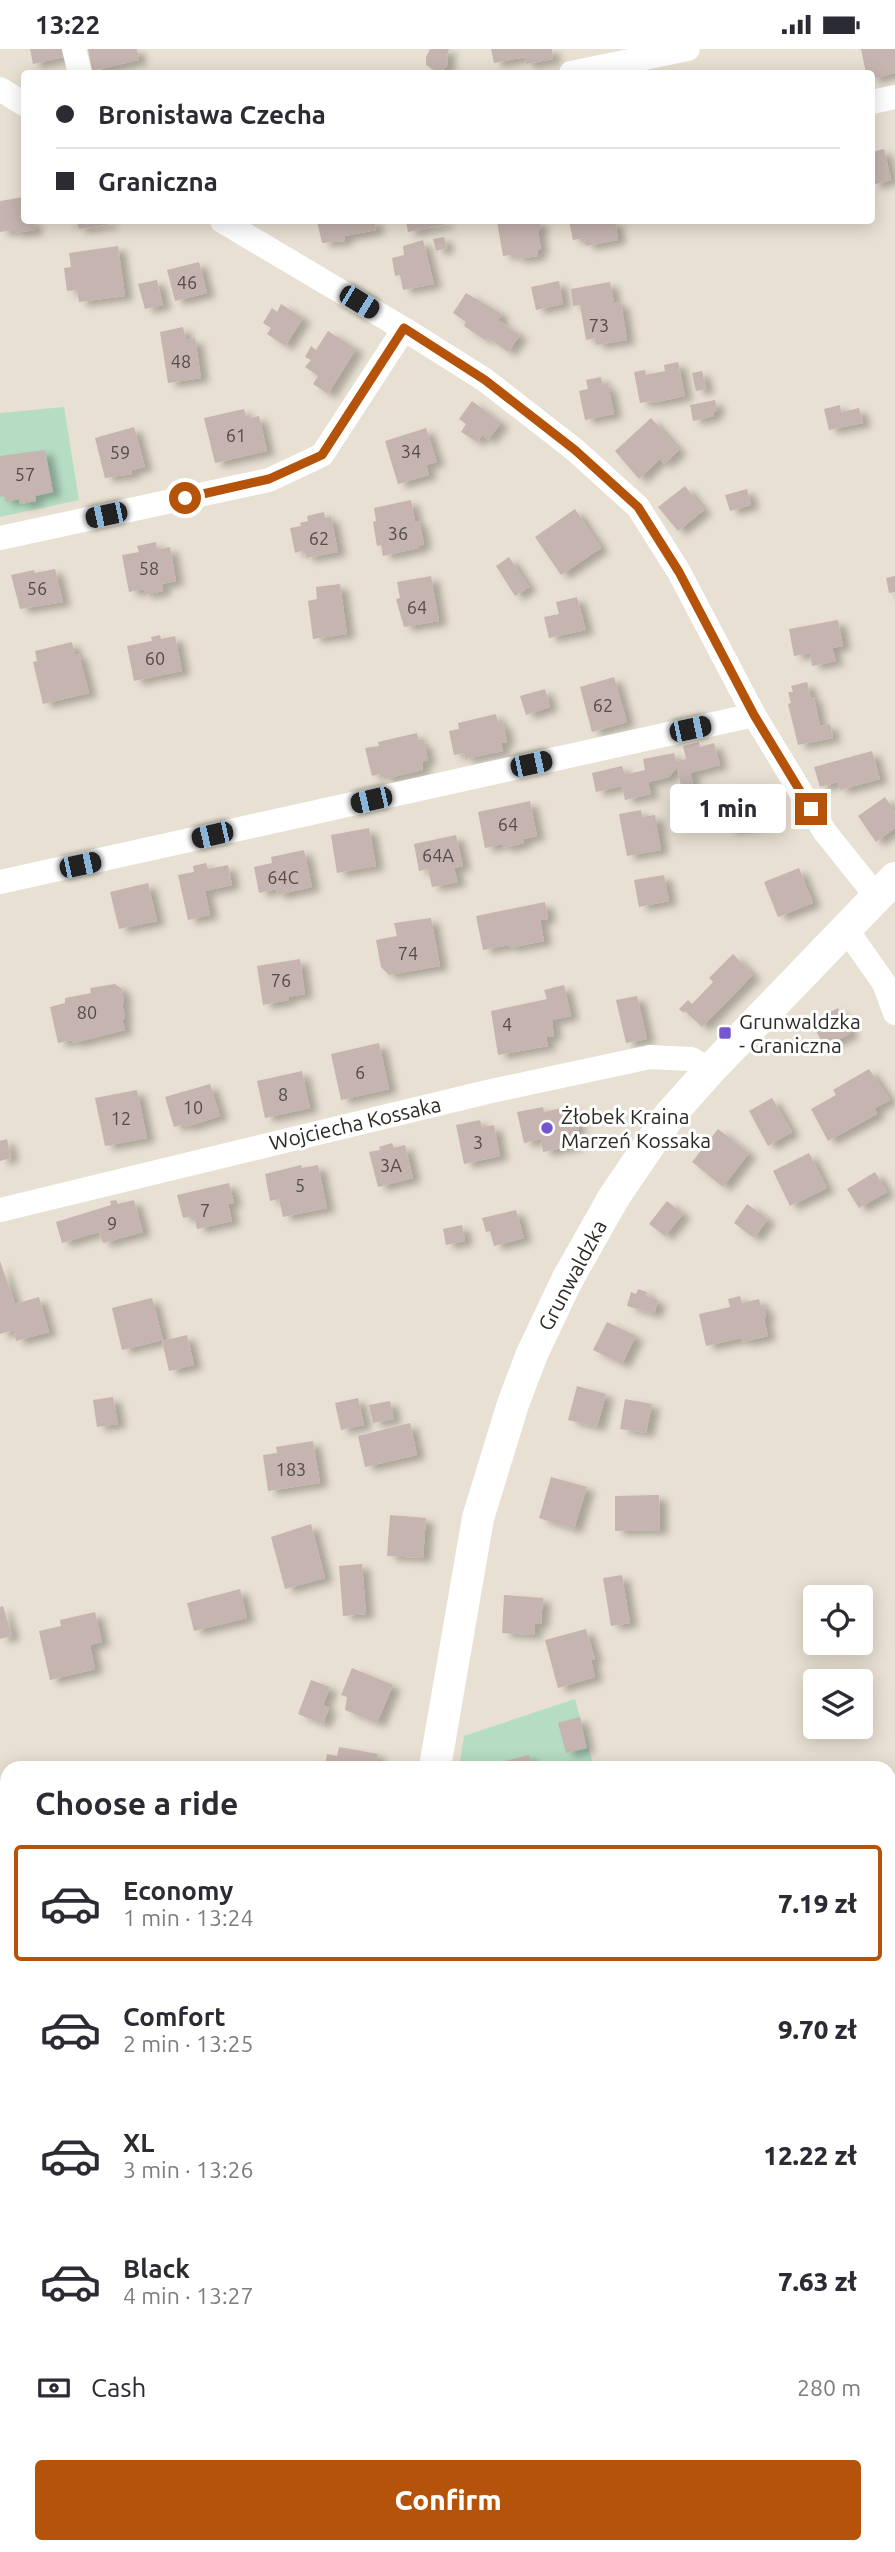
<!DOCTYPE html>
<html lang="en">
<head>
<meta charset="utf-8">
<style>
	:root { --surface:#fff; --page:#f7f7f7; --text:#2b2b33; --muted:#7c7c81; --line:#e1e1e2; --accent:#b45309 }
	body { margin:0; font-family:Ubuntu,sans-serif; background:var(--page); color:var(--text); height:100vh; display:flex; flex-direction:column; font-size:26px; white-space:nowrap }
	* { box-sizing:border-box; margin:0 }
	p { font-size:23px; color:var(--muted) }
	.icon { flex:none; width:38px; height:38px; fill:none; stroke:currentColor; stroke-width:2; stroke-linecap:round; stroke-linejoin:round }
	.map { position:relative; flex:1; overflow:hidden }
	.panel { position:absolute; left:0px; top:1712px; width:896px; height:793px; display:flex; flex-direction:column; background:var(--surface); border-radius:21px 21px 0 0; box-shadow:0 4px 18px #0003 }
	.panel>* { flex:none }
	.guide { position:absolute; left:21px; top:21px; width:854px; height:154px; border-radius:7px; box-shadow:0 4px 18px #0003; display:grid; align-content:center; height:154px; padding:0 35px; background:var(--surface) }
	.controls { position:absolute; left:803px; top:1536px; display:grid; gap:14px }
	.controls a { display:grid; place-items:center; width:70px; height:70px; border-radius:7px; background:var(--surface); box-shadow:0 4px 18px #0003; font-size:35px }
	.end { position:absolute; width:32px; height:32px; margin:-16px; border:9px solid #b45309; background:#fff; box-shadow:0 0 0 4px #fff }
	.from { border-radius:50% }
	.bubble { position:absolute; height:49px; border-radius:7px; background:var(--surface); box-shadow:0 4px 18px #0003; font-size:23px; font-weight:800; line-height:49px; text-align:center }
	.car { position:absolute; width:21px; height:42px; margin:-21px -10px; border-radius:9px; box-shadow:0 0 5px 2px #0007; background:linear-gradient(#222 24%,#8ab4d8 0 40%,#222 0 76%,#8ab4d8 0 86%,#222 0) }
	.guide b { display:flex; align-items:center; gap:24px; height:66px; font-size:26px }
	.guide b+b { border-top:2px solid var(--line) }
	.guide i { width:18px; height:18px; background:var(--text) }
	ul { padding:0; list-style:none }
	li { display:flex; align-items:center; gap:21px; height:116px; margin:0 14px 10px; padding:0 21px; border:4px solid transparent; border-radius:7px }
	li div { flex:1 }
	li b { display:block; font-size:26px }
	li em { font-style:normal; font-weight:800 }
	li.current { border-color:var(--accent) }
	li>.icon { width:63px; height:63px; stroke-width:1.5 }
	h2 { padding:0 35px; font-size:32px; line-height:84px }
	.pay { display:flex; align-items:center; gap:18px; height:77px; padding:0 35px; font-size:26px }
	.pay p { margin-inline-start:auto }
	.cta { display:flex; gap:14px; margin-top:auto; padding:14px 35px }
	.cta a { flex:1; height:80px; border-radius:7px; background:var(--accent); color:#fff; font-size:28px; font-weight:800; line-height:80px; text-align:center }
	.status { display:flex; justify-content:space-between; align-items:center; height:49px; padding:0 35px; background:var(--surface); direction:ltr }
	.status svg { height:19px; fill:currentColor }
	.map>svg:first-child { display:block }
	.built { fill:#e0d4c0 }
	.green { fill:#b5ddc3 }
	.building { fill:#c5b4af; filter:url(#shadow) }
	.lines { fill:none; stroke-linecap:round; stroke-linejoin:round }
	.minor { stroke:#fff; stroke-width:24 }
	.tertiary { stroke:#fff; stroke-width:32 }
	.route { stroke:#b45309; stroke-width:9 }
	.poi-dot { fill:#7356d0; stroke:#fff; stroke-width:2.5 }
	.labels { text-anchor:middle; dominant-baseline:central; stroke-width:6; stroke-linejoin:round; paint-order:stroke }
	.number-label { font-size:18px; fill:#534c48 }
	.poi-label { font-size:21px; fill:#2d2a25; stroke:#fff; text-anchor:start }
	.street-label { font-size:21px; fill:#2d2a25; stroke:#fff }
</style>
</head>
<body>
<div class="status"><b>13:22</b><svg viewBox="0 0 49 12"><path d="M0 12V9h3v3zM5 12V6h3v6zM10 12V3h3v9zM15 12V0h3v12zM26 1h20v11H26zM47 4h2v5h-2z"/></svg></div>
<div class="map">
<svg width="895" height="2503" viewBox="0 0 895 2503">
	<defs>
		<filter id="shadow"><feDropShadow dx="8" dy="4.5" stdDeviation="3.5" flood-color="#0004"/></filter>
	</defs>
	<rect width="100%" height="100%" fill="#e8e0d2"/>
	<polygon class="built" points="115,2497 706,2497 706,2503 113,2503"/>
	<g class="green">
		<polygon points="64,358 79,451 0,468 0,364"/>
		<polygon points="575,1650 594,1718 459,1718 464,1687"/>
	</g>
	<g class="building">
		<polygon points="30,0 62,0 64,8 33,15"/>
		<polygon points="88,0 137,0 139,11 92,22"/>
		<polygon points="430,0 449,0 447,7 448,15 444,20 435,22 426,16 426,8"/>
		<polygon points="491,0 552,0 553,10 526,15 525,8 494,14"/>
		<polygon points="861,0 895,0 895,24 872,30 872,24 866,24"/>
		<polygon points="884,100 891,131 872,136 872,103"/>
		<polygon points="24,148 24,172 33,172 35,181 14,184 14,181 0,183 0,152"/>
		<polygon points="66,172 109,172 110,175 79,180 77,174 66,175"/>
		<polygon points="317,172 375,172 376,181 344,187 345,192 322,194"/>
		<polygon points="406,172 445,172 446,175 408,183"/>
		<polygon points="497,172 540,172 541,179 538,180 541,201 537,201 538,207 516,210 515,205 503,207"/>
		<polygon points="569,172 615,172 618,191 586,197 584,189 573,191"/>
		<polygon points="444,188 447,199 436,202 433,190"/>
		<polygon points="423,191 434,235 403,241 400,226 395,227 392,209 404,206 403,197"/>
		<polygon points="118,197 125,247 79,253 77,241 67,242 64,219 71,218 69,204"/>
		<polygon points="199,213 207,244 175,252 167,221"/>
		<polygon points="157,231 163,256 145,260 138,235"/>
		<polygon points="559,232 563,255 536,261 531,238"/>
		<polygon points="610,233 614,254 621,253 627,291 596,296 595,289 586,291 580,256 573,257 571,240"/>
		<polygon points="466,244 502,265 498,271 520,286 508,303 487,288 485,291 464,277 466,273 453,264"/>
		<polygon points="281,255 303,269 285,297 267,285 271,279 263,274 272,259 277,263"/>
		<polygon points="183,278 186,291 195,289 201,329 168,334 160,283"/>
		<polygon points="328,282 356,300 328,345 313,335 318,327 305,318 311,311 305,308 311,297 316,301"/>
		<polygon points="678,313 685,347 652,354 651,352 640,354 634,323 645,321 646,326 665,322 664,316"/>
		<polygon points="702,322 706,340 696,342 692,324"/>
		<polygon points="601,328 603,337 608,336 614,365 585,371 579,342 588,340 586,331"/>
		<polygon points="715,351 717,361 713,363 714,367 693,372 690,356"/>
		<polygon points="472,352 501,374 488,391 482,386 477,393 461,383 466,375 459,370"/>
		<polygon points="840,356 841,363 859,359 863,374 829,381 824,360"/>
		<polygon points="244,360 246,370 259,367 267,402 215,414 204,369"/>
		<polygon points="651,369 679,401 664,415 660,410 639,430 615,402"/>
		<polygon points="134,378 145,418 131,421 132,425 105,429 95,389"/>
		<polygon points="426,379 437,413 426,416 429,426 398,435 385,392"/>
		<polygon points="45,401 53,443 35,447 36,452 20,455 19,450 6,453 4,447 0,448 0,407"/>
		<polygon points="685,437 704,461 678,482 658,458"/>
		<polygon points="747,440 751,456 730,462 725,446"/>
		<polygon points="411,451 415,472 419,472 424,495 419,497 419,499 383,507 381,496 377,497 373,473 376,472 374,459"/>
		<polygon points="575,460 601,499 561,526 535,488"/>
		<polygon points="324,463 325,469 331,468 338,503 306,509 305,501 295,504 290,479 301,477 300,474 308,472 307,467"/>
		<polygon points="156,493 157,501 170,498 176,532 162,535 163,542 144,546 144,540 129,543 122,506 139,503 137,497"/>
		<polygon points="509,508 529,538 515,547 496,517"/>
		<polygon points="55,520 63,553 20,560 11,526 34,521 35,524"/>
		<polygon points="431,527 439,572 404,578 396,550 400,549 397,533"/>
		<polygon points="895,527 895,543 889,544 886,529"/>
		<polygon points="340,535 347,585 313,590 308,552 317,550 316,538"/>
		<polygon points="577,548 586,581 549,589 544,568 559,565 556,553"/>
		<polygon points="838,571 843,597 832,599 836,612 812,617 810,604 794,607 789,580"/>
		<polygon points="160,586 161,590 175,587 182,622 134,632 127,597 152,592 151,588"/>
		<polygon points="72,593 75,606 79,605 89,644 43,655 33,613 37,612 35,602"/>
		<polygon points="614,628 627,673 592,683 580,638"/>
		<polygon points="807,633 811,649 814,648 820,677 830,675 833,689 798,696 788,655 791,654 788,643 793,643 791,637"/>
		<polygon points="545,640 550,658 526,666 520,647"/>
		<polygon points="496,665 498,674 503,673 507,693 501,694 503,702 465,710 464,704 454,706 449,682 459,680 458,674"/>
		<polygon points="417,684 419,694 424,693 428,711 422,713 423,721 384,730 383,724 372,727 365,699 379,697 378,693"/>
		<polygon points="699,693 700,698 714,694 720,716 690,724 693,735 681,737 677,718 669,728 648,733 651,745 625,751 622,737 596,743 592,724 622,717 625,726 645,721 643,710 674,704 676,712 686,710 683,697"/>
		<polygon points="872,702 880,730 840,741 838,733 820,738 814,718"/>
		<polygon points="754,742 761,774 729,781 723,749"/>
		<polygon points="885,748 895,763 895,779 876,793 858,767"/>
		<polygon points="530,752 537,787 523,790 524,794 504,799 503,795 485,799 478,763"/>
		<polygon points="641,761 642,768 655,766 661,801 627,807 619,765"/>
		<polygon points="369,779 376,817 337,824 331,786"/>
		<polygon points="456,786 463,817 454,819 458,833 432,838 428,820 419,822 414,795"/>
		<polygon points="304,801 312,838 277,846 276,840 259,844 254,818 272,814 271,808"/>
		<polygon points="206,814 208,820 228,816 232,836 205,842 210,866 188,871 178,826 194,823 193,817"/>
		<polygon points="799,819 813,854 778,868 764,833"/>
		<polygon points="664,826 669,852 639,858 634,831"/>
		<polygon points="148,834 157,872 119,880 110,843"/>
		<polygon points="545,853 548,870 540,871 544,892 509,899 509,896 483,901 476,867"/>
		<polygon points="431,869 440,917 389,926 381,918 376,891 397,887 394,874"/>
		<polygon points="733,905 753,926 702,978 685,962 684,964 679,960 688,951 692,955 713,933 709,929"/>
		<polygon points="300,910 305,945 288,948 289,951 263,956 257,917"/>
		<polygon points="115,935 122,940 124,953 122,954 125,969 122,970 125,981 73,994 72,991 58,994 50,958 65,954 65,949 91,944 90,939"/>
		<polygon points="564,936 571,967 552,971 554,987 546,988 548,997 498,1006 491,962 547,950 544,941"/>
		<polygon points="637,947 647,990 626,994 616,951"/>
		<polygon points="838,959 851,984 825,998 811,973"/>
		<polygon points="379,994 389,1040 341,1051 331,1005"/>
		<polygon points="869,1020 890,1051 875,1059 877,1065 828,1092 811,1060 836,1046 833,1041"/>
		<polygon points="302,1022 310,1059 265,1069 257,1032"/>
		<polygon points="210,1035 220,1067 186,1078 185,1075 174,1078 165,1048"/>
		<polygon points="137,1041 147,1089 105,1097 95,1049"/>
		<polygon points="772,1049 792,1083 768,1097 749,1062"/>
		<polygon points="570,1057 573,1070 577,1070 579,1080 574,1081 577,1096 543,1103 541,1090 524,1094 517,1063 543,1058 544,1063"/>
		<polygon points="480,1071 482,1079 494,1076 500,1107 464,1115 456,1076"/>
		<polygon points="718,1080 749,1104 723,1138 692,1113"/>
		<polygon points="7,1090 11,1109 0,1112 0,1092"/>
		<polygon points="392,1094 394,1099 405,1096 413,1129 378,1138 369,1103 380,1101 379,1098"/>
		<polygon points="809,1104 827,1139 790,1157 773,1122"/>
		<polygon points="301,1116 302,1119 318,1116 327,1159 283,1168 279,1150 270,1152 265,1125"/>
		<polygon points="875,1123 887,1143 859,1159 847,1140"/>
		<polygon points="229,1134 234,1154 228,1155 232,1172 197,1180 194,1167 183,1169 177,1146"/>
		<polygon points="116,1151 118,1155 134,1151 143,1183 103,1194 99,1183 62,1194 56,1173 111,1156 110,1152"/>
		<polygon points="667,1152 683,1165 665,1187 649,1175"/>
		<polygon points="747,1155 768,1170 754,1189 734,1174"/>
		<polygon points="516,1161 524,1189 494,1197 490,1182 486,1183 482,1169"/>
		<polygon points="462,1176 465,1192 446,1196 443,1180"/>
		<polygon points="0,1212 15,1255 39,1248 49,1283 16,1292 14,1281 0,1285"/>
		<polygon points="638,1240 647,1243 646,1247 658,1251 654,1265 627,1257 631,1243 636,1245"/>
		<polygon points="740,1247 742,1254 759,1250 761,1258 766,1259 766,1268 764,1270 768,1287 743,1293 742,1289 706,1297 699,1265 730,1258 728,1250"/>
		<polygon points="152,1249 163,1291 122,1301 112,1259"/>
		<polygon points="607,1273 636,1287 622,1315 593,1301"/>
		<polygon points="187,1286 194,1316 169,1322 162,1292"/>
		<polygon points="577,1337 606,1345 597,1378 568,1371"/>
		<polygon points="113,1348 118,1375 97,1378 93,1351"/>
		<polygon points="358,1349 364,1376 341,1381 335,1354"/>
		<polygon points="625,1350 652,1355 646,1384 620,1380"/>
		<polygon points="390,1352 394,1370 373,1374 369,1356"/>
		<polygon points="410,1374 417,1406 365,1418 358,1387"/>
		<polygon points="313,1392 320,1434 268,1442 263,1406 277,1404 276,1398"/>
		<polygon points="551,1428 587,1438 574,1480 539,1469"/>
		<polygon points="659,1446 660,1481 615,1482 615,1447"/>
		<polygon points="390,1466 426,1469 423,1509 387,1507"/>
		<polygon points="311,1475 325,1529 285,1540 271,1488"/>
		<polygon points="362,1515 366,1565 343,1567 339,1517"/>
		<polygon points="622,1526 630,1574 611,1577 603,1529"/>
		<polygon points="240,1540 247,1569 194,1582 187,1554"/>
		<polygon points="504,1546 543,1549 541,1575 535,1575 534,1586 502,1584"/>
		<polygon points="3,1557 12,1587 0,1590 0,1558"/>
		<polygon points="95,1563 102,1593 90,1596 95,1620 50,1631 39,1582 61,1577 60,1571"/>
		<polygon points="586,1580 595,1610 591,1611 595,1628 558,1639 545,1591"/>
		<polygon points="352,1619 393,1636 377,1674 345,1661 347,1648 341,1646"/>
		<polygon points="311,1631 330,1638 323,1656 329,1659 323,1675 298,1665"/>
		<polygon points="580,1668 587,1699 566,1704 558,1674"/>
		<polygon points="339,1698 378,1705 375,1718 310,1718 311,1714 325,1717 327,1705 337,1707"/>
		<polygon points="529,1706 532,1718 491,1718 490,1716"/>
		<polygon points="6,1728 7,1773 0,1775 0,1730"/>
		<polygon points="3,1893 7,1908 7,1937 2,1938 4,1945 0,1946 0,1894"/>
		<polygon points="7,2043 7,2092 0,2094 0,2045"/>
		<polygon points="161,2497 191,2497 205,2503 159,2503"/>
		<polygon points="317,2497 410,2497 408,2503 331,2503"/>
	</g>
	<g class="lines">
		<g class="minor">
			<polyline points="74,0 80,24"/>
			<polyline points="571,24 688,0"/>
			<polyline points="0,40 24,55"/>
			<polyline points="872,53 895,48"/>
			<polyline points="222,172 404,280 485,331 575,401 638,458 679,523 754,666 825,783 877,848"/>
			<polyline points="0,489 269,431 322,406 404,280"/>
			<polyline points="0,833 754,666"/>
			<polyline points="846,880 884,934 895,964"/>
			<polyline points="0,1161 487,1043 650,1008 691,1010 710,1021"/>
			<polyline points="0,1870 7,1868"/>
			<polyline points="889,1908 895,1907"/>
			<polyline points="2,2108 7,2107"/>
			<polyline points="0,2150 7,2148"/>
			<polyline points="0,2177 7,2175"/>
			<polyline points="0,2265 7,2263"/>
		</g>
		<g class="tertiary">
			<polyline points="435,1718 478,1469 513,1355 532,1305 567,1231 614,1148 669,1067 710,1021 895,829"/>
			<polyline points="87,2503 89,2497"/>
		</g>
	</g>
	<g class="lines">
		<polyline class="route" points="185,449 269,430 322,406 404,279 485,331 575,401 638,458 679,523 754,666 811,760"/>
	</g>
	<g class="poi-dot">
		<rect x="718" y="977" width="14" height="14" rx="3.5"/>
		<circle cx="547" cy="1079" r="7"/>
	</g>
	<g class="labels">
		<g class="number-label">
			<text x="187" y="233">46</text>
			<text x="599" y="276">73</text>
			<text x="181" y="312">48</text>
			<text x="236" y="386">61</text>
			<text x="411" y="402">34</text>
			<text x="120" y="403">59</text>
			<text x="25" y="425">57</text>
			<text x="398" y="484">36</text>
			<text x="319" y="489">62</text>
			<text x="149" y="519">58</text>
			<text x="37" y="539">56</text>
			<text x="417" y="558">64</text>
			<text x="155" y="609">60</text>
			<text x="603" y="656">62</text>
			<text x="508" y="775">64</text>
			<text x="438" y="806">64A</text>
			<text x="283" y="828">64C</text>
			<text x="408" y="904">74</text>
			<text x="281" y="931">76</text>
			<text x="87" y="963">80</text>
			<text x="507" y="975">4</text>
			<text x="360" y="1023">6</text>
			<text x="283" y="1045">8</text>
			<text x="193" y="1058">10</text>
			<text x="121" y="1069">12</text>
			<text x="478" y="1093">3</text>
			<text x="391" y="1116">3A</text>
			<text x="300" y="1136">5</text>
			<text x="205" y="1161">7</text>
			<text x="112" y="1174">9</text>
			<text x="291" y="1420">183</text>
		</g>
		<g class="poi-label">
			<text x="739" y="972">Grunwaldzka<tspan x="739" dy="24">- Graniczna</tspan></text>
			<text x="561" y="1067">Żłobek Kraina<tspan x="561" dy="24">Marzeń Kossaka</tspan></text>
		</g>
		<g class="street-label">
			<text transform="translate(355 1074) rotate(-13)">Wojciecha Kossaka</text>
			<text transform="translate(572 1226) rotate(-62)">Grunwaldzka</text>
		</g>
	</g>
</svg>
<div class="controls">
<a><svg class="icon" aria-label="locate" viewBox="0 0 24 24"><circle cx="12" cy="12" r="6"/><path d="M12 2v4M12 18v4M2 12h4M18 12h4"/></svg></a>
<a><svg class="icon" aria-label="layers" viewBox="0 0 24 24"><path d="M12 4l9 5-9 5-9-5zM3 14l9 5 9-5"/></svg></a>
</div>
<i class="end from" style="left:185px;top:449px"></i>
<i class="end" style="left:811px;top:760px"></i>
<div class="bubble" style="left:670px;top:735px;width:116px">1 min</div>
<i class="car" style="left:359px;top:253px;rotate:121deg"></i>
<i class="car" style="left:106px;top:466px;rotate:258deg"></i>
<i class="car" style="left:690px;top:680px;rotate:78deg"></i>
<i class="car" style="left:531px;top:715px;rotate:78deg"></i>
<i class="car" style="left:371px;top:751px;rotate:257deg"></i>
<i class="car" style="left:212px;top:786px;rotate:257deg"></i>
<i class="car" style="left:80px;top:816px;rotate:78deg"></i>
<div class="guide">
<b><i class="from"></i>Bronisława Czecha</b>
<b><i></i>Graniczna</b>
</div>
<section class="panel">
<h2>Choose a ride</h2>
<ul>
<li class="current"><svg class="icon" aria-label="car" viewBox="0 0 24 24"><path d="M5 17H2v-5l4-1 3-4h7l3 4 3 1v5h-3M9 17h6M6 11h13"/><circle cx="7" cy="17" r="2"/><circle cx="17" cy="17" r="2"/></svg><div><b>Economy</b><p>1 min · 13:24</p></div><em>7.19 zł</em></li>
<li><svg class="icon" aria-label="car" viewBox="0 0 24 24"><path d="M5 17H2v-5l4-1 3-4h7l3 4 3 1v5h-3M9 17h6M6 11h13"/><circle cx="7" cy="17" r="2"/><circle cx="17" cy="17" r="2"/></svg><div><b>Comfort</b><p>2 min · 13:25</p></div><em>9.70 zł</em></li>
<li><svg class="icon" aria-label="car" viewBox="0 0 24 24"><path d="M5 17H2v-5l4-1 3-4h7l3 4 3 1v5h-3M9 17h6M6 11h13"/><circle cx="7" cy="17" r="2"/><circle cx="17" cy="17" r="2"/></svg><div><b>XL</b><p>3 min · 13:26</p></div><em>12.22 zł</em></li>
<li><svg class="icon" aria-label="car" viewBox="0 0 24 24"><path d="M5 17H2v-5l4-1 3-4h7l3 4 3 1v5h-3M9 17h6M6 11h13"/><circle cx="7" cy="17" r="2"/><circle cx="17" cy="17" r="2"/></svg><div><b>Black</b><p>4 min · 13:27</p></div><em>7.63 zł</em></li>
</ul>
<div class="pay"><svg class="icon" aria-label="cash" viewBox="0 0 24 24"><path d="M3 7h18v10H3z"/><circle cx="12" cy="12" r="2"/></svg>Cash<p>280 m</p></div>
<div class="cta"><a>Confirm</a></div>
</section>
</div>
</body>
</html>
